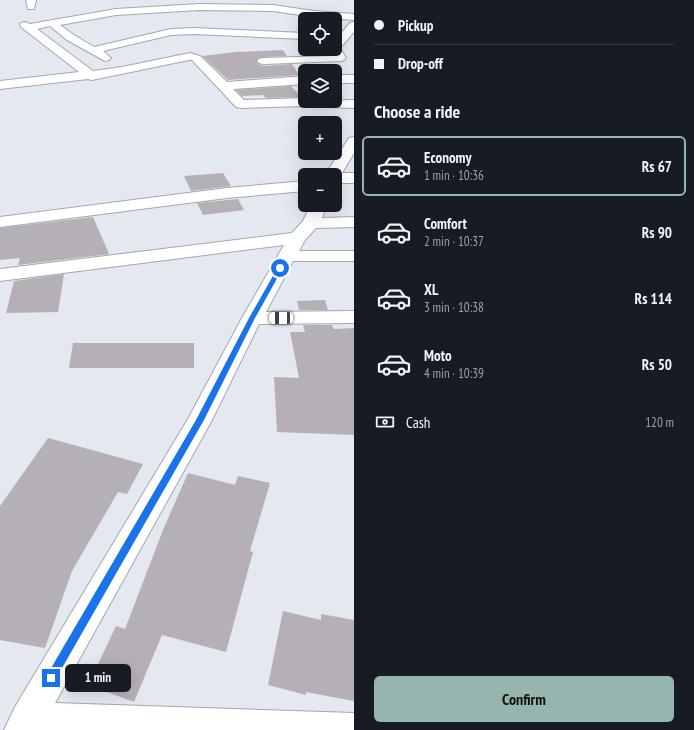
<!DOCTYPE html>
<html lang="en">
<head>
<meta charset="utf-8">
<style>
	:root { --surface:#171b24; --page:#20242c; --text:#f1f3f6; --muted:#9ea1a6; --line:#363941; --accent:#97b5af }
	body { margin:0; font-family:"PT Sans Narrow",sans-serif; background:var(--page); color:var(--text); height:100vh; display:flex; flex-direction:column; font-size:15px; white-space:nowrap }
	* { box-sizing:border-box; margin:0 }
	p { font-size:13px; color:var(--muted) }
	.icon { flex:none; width:22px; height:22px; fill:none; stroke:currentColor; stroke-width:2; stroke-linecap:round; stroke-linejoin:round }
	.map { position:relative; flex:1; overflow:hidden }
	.panel { display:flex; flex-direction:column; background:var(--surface); width:340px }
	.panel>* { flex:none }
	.banner { display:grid; align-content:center; height:88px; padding:0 20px; background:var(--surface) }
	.buttons { position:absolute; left:298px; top:12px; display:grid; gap:8px }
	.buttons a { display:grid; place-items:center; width:44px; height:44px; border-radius:6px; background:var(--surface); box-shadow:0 4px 16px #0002; font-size:20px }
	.end { position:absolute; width:18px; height:18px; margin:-9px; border:5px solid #1a73e8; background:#fff; box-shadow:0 0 0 2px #fff }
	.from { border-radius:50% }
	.bubble { position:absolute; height:28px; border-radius:6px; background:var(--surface); box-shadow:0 4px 16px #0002; font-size:13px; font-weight:600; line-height:28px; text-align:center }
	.car { position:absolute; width:12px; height:24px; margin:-12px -6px; border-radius:5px; box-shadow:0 0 3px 1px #0007; background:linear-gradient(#fff 24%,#345 0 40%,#fff 0 76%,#345 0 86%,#fff 0) }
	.banner b { display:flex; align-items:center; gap:14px; height:38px; font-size:15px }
	.banner b+b { border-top:1px solid var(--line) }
	.banner i { width:10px; height:10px; background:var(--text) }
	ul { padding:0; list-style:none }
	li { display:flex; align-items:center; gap:12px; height:60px; margin:0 8px 6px; padding:0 12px; border:2px solid transparent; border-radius:6px }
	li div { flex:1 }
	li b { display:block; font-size:15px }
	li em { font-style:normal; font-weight:600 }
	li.on { border-color:var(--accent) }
	li>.icon { width:36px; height:36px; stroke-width:1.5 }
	h2 { padding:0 20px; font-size:18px; line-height:48px }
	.pay { display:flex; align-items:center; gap:10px; height:44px; padding:0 20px; font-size:15px }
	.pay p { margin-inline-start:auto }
	.primary-button { display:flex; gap:8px; margin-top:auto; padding:8px 20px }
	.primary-button a { flex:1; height:46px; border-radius:6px; background:var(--accent); color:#111; font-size:16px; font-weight:600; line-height:46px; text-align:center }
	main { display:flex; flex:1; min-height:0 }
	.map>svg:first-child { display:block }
	.building { fill:#b5afb6 }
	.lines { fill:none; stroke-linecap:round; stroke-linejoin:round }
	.minor-casing { stroke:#a3a7ae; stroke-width:2 }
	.minor { fill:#fff; fill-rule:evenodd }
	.route { fill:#1a73e8 }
</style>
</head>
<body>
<main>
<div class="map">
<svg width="354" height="730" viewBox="0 0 354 730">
	<rect width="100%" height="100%" fill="#e4e8f0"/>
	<g class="building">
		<polygon points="283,50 287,56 263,57 258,58 256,61 258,64 263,66 292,64 299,75 228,80 202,56 236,52"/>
		<polygon points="291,86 301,97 266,98 263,95 242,96 236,90"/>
		<polygon points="223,173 231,186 191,191 184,176"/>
		<polygon points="238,199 244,210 203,215 197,203"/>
		<polygon points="93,217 109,254 18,265 20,258 0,260 0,228"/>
		<polygon points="64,274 58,312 6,313 14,281"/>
		<polygon points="325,300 328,310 299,310 297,301"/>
		<polygon points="303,325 332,325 334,329 354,328 354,435 277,432 274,377 299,378 290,332 305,332"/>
		<polygon points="73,343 194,343 194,368 69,368"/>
		<polygon points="48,438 143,464 127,494 118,492 72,571 45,648 0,640 0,506"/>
		<polygon points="188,473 235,485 238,476 270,483 250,551 253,552 226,652 162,635 134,702 88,685 116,626 125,629 163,530"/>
		<polygon points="283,611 321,620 321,614 354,620 354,701 306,692 306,695 268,685"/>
	</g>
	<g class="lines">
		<g class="minor-casing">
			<g id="minor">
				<polygon points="26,0 36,0 34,9 28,9"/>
				<polygon points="199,4 273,5 314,11 354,14 354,20 314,17 273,11 199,10 116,15 60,25 74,35 94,47 171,29 194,28 305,33 305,39 194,34 171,35 103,51 111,58 109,60 105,61 67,40 50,26 37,29 93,71 122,67 190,53 200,56 227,82 305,76 305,84 233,89 244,100 304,98 305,101 354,100 354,108 304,106 241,108 236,107 192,60 189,60 92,80 88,79 0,89 0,81 79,72 21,27 20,25 21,23 25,22 30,24 116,9"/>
				<polygon points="354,22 354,32 340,48 346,58 342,61 263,64 259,63 257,61 259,59 263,58 333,56 329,49 335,49 335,40 350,23"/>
				<rect x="335" y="75" width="19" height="8"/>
				<polygon points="354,137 354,153 342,173 354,173 354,183 335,183 335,175 325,175 349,138"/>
				<polygon points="305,181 305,191 227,198 0,227 0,217 227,188"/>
				<polygon points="311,205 327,205 322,218 354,217 354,227 316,228 305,240 299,251 354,251 354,261 293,261 266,312 354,311 354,323 259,324 212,420 55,703 354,713 354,730 4,730 15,707 188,419 242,318 284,245 0,281 0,269 292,233 303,221"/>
			</g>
		</g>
		<use href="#minor" class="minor"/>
	</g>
	<polygon class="route" points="278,267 283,268 255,318 204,420 54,682 51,683 47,682 46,678 47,675 196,420 249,318"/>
</svg>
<div class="buttons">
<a><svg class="icon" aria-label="locate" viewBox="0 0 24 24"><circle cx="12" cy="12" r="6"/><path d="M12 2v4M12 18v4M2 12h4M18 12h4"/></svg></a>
<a><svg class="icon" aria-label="layers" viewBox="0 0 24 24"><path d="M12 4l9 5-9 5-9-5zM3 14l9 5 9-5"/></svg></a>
<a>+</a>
<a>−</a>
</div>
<i class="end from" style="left:280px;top:268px"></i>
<i class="end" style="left:51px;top:678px"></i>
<div class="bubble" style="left:65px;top:664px;width:66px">1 min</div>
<i class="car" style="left:281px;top:318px;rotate:270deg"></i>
</div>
<section class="panel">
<div class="banner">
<b><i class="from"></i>Pickup</b>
<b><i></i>Drop-off</b>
</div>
<h2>Choose a ride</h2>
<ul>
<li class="on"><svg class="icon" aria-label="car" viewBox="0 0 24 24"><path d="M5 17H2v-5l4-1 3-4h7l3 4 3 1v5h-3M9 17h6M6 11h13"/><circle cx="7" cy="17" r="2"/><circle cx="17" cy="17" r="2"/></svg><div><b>Economy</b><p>1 min · 10:36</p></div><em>Rs 67</em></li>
<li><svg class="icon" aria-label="car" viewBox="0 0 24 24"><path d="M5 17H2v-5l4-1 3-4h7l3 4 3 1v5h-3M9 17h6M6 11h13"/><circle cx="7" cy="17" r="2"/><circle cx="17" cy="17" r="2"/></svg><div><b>Comfort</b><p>2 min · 10:37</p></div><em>Rs 90</em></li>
<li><svg class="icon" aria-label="car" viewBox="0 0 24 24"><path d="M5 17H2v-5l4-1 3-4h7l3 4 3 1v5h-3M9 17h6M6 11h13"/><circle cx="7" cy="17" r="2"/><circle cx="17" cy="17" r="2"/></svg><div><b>XL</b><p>3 min · 10:38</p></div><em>Rs 114</em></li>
<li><svg class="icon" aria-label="car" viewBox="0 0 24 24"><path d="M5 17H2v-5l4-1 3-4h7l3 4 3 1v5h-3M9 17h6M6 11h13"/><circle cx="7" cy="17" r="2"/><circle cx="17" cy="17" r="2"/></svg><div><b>Moto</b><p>4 min · 10:39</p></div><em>Rs 50</em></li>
</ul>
<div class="pay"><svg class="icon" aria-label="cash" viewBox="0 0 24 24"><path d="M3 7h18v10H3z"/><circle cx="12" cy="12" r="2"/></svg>Cash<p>120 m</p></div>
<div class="primary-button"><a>Confirm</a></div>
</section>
</main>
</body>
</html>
